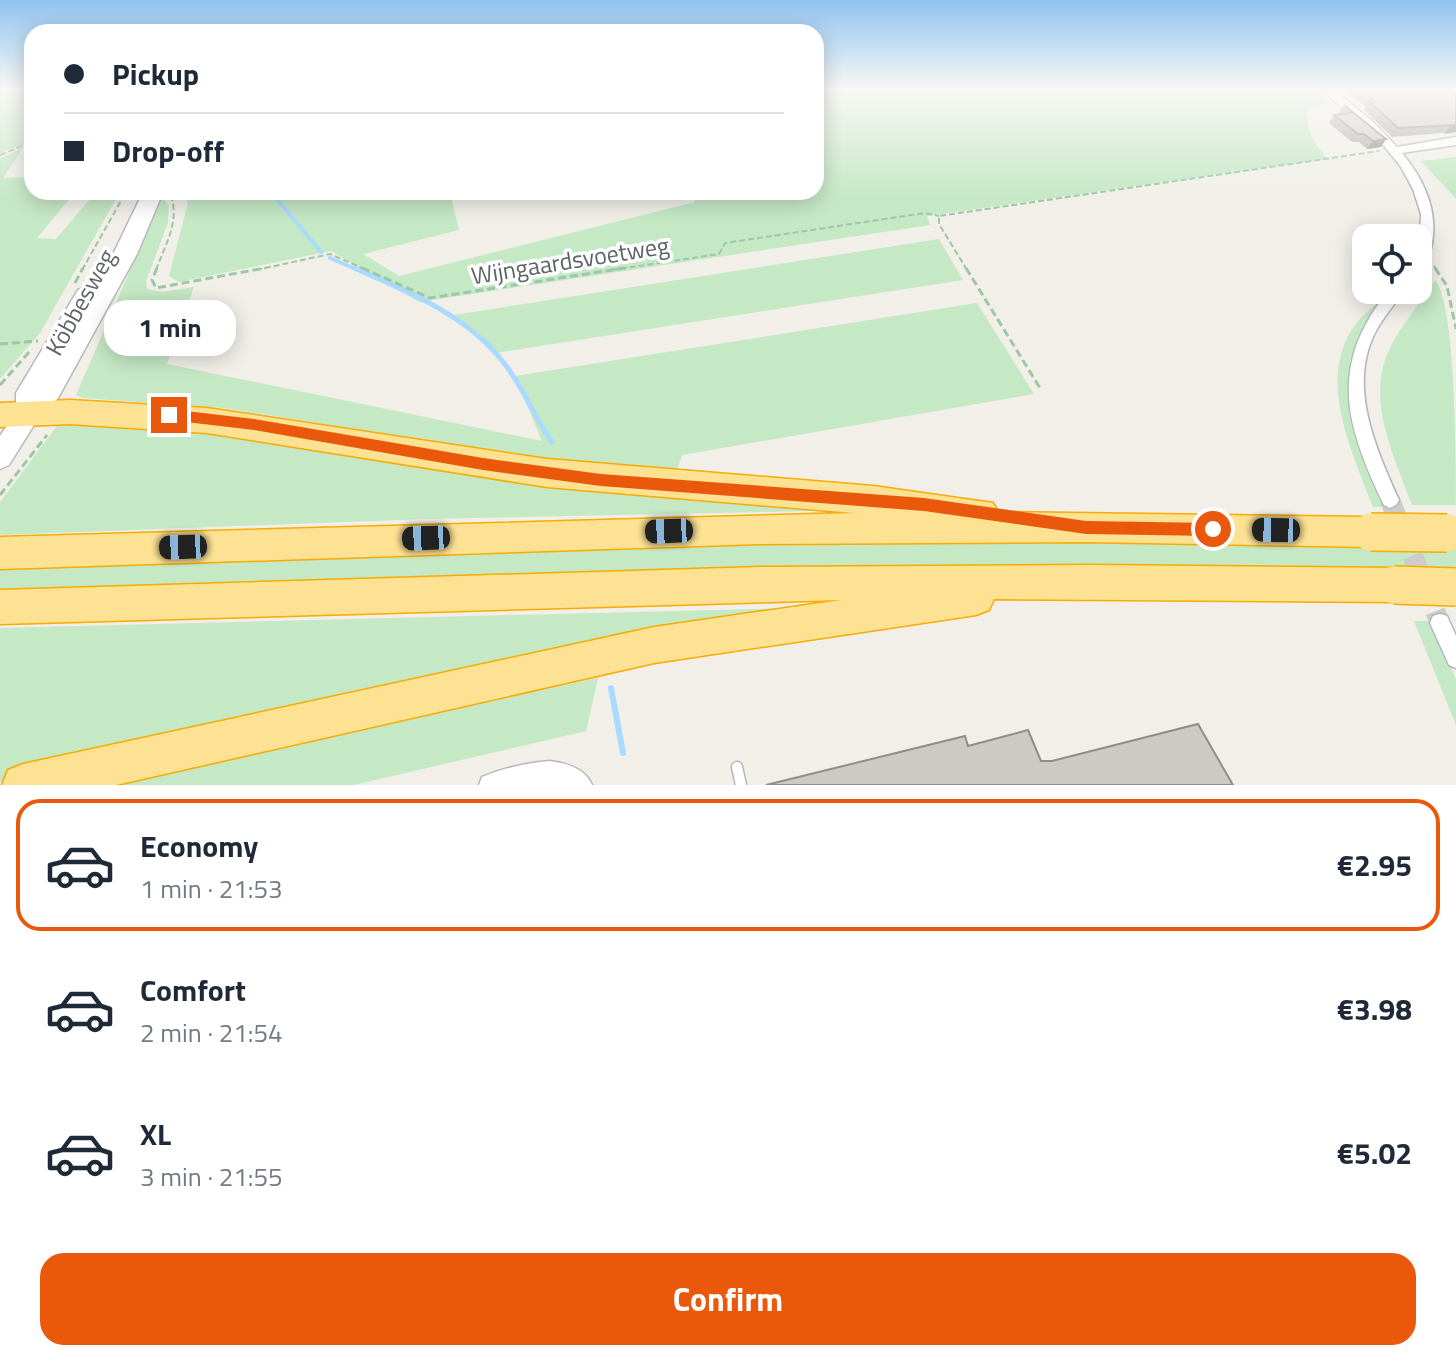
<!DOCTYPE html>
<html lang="en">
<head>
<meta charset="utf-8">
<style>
	:root { --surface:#fff; --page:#f2f2f3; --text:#1f2937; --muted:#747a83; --line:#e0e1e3; --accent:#ea580c }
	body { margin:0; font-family:"Titillium Web",sans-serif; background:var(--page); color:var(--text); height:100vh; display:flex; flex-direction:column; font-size:30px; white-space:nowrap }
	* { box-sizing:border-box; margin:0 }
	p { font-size:26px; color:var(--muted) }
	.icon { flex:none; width:44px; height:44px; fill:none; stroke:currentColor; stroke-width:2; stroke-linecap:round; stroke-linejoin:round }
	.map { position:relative; height:785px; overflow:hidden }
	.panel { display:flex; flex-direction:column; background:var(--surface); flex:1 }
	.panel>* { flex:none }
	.hud { position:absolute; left:24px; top:24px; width:800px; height:176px; border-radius:24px; box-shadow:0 4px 20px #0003; display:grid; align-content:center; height:176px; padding:0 40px; background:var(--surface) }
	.controls { position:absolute; left:1352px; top:224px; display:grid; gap:16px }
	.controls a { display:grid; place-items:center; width:80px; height:80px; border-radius:16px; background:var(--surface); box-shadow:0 4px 20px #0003; font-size:40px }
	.end { position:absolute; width:36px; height:36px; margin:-18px; border:10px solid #ea580c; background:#fff; box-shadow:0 0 0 4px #fff }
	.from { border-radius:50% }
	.bubble { position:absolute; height:56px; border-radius:24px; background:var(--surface); box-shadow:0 4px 20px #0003; font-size:26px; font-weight:700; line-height:56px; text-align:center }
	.car { position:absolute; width:24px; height:48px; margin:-24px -12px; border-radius:10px; box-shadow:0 0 6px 2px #0007; background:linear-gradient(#222 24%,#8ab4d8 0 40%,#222 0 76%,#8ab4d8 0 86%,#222 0) }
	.hud b { display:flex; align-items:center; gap:28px; height:76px; font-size:30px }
	.hud b+b { border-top:2px solid var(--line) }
	.hud i { width:20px; height:20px; background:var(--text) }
	ul { padding:14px 0 0; list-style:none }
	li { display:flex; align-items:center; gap:24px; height:132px; margin:0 16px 12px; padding:0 24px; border:4px solid transparent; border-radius:24px }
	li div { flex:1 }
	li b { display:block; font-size:30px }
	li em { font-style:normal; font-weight:700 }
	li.selected { border-color:var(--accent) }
	li>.icon { width:72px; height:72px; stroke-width:1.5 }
	.cta { display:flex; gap:16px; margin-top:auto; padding:16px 40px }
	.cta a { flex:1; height:92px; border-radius:24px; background:var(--accent); color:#fff; font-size:32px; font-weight:700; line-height:92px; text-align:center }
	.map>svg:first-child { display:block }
	.green { fill:#c5e8c5 }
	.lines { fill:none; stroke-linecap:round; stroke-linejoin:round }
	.stream-far2 { stroke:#aadaff; stroke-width:4 }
	.stream-far1 { stroke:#aadaff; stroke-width:5 }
	.stream { stroke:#aadaff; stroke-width:6 }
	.minor-tunnel { stroke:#ccccc8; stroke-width:20; stroke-dasharray:20 10; stroke-linecap:butt }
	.service-casing { stroke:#b5b8bc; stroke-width:13 }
	.minor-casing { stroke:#b5b8bc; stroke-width:3 }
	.secondary-casing { stroke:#b6babf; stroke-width:3 }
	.motorway-casing { stroke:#f9ab00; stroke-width:3 }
	.path-far1 { stroke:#9cc7a9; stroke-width:2; stroke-dasharray:6 3; stroke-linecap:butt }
	.path { stroke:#9cc7a9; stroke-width:3; stroke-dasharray:8 4; stroke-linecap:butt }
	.service { stroke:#fff; stroke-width:10 }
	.minor { fill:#fff; fill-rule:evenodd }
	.secondary { fill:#fff; fill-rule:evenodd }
	.motorway { fill:#fde293; fill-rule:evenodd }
	.motorway-bridge-casing { stroke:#f9ab00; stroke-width:40; stroke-linecap:butt }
	.motorway-bridge { stroke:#fde293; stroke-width:37 }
	.wall { fill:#afaea9 }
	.shaded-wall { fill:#8f8d8a }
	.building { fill:#cccac5; stroke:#8f8d8a; stroke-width:2 }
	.route { fill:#ea580c }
	.labels { text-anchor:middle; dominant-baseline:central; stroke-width:7; stroke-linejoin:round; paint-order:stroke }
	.street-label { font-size:24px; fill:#5f6368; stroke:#fff }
</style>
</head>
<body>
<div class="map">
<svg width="1456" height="785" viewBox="0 0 1456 785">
	<rect width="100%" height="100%" fill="#f1efe8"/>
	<g class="green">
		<polygon points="0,89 32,89 24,112 32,112 32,141 0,153"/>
		<path d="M 816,89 L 1314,89 L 1330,102 L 1308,111 C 1305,131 1315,144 1327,159 L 927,216 L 930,225 L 419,302 L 331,251 L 179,282 L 169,276 L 188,203 L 185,197 L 177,192 L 450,192 L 459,230 L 363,254 L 399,276 L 695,202 L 691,192 L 816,192 Z"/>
		<polygon points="23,148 3,178 32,177 32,192 75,192 37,238 56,239 96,192 120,192 40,333 0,379 0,158"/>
		<polygon points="1456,157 1456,199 1421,161"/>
		<polygon points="162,197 169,205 168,223 146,281 147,289 162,292 194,287 167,364 542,441 515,376 977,303 1034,394 682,455 675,476 607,470 224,408 83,398 76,395"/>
		<polygon points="939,239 963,280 495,353 473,332 447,316"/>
		<path d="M 1435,280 C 1456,303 1456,464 1456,505 L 1412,505 C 1394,455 1365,399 1390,348 C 1402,324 1421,302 1435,280 Z"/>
		<path d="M 1392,290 L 1406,290 C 1391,309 1374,328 1364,351 C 1347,395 1379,463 1392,507 L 1373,507 C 1352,451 1313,373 1360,319 C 1369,309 1381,300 1392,290 Z"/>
		<polygon points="132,417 857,510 425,519 0,535 0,502 63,418"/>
		<polygon points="967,538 1456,546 1456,578 0,594 0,564 413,549"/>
		<polygon points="829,607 142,755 0,782 0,628"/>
		<polygon points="1414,621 1432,621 1456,679 1456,725"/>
		<polygon points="598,678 586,731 354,785 107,785"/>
	</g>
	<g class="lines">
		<g class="stream-far2">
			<polyline points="271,192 321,252"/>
			<polyline points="330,258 358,270"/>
		</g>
		<path class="stream-far1" d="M 354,268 C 407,291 467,315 504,363 C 523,387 534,417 552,442"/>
		<polyline class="stream" points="611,688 623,753"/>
		<polyline class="minor-tunnel" points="1390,500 1440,623"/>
		<g class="service-casing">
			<polyline id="service" points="737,767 741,785"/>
		</g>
		<g class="minor-casing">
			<g id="minor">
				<path d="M 1321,89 L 1333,89 L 1373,122 L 1397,147 L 1456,137 L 1456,145 L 1402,153 C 1431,188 1444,228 1423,270 L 1418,272 L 1421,214 L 1413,189 L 1401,167 L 1385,147 Z"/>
				<path d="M 1389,290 L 1404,290 C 1394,306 1381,319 1373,337 C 1349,390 1377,451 1399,500 L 1396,505 L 1390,508 L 1384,505 C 1345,424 1328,365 1389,290 Z"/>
				<polygon points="1440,614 1447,616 1456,636 1456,668 1449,665 1430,623 1433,616"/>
				<path d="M 549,761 C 566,763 585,768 592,785 L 479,785 L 482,777 C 503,768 527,763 549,761 Z"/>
			</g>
		</g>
		<g class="secondary-casing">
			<polygon id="secondary" points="143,192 163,192 137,254 58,398 37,420 9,465 0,469 0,436 16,412 16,393 78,290 86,287 95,292"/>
		</g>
		<g class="motorway-casing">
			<g id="motorway">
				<polygon points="70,400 207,408 547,459 873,486 993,503 998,512 1371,517 1383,521 1388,532 1383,543 1371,547 1086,542 760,544 0,569 0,537 854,513 547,487 207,433 70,424 0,427 0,403"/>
				<polygon points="1093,565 1394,568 1407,573 1412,585 1407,597 1394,602 994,599 989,610 976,615 654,663 116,785 2,785 8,770 23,764 654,627 841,600 0,624 0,590 760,567"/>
			</g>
		</g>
		<g class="path-far1">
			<polyline points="0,155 32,142"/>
			<polyline points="1434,266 1437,270"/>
			<polyline points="82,270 126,192"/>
			<path d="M 156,270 C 165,245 181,220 170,194"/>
			<polyline points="256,270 330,254 367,270"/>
			<polyline points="612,270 719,254 725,243 925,213 939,216"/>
			<polyline points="967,270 939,224 939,216 1379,151"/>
		</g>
		<g class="path">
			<polyline points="157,268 152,280 156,288 265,268"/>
			<polyline points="362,268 430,298 625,268"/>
			<polyline points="966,268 1040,388"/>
			<polyline points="1435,268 1447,286 1456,329"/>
			<polyline points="75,283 83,268"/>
			<polyline points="0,344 38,341"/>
			<polyline points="0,385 29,352"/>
			<polyline points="0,495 47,435"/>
		</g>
		<use href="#service" class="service"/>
		<use href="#minor" class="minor"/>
		<use href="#secondary" class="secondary"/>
		<use href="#motorway" class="motorway"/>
		<g class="motorway-bridge-casing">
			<g id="motorway-bridge">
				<polyline points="1371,532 1447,533"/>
				<polyline points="1394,585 1456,587"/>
			</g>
		</g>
		<use href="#motorway-bridge" class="motorway-bridge"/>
	</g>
	<g class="wall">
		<polygon points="1344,89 1456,89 1456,132 1392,137 1364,110 1366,107"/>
		<polygon points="1344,105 1386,139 1381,147 1367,149 1359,142 1352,142 1329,123 1334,115 1340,114 1339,113"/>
	</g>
	<g class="shaded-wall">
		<polygon points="1451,125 1456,125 1456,132 1444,134"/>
		<polygon points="1386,139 1381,147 1367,149 1373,141"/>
	</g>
	<g class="building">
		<polygon points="1360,89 1445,89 1456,95 1456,125 1398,128 1370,102 1375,101"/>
		<polygon points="1344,105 1386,139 1373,141 1364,134 1358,134 1334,115 1353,113"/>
		<polygon points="1198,724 1233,785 766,785 965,736 968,746 1028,730 1041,761 1052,761"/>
	</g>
	<linearGradient id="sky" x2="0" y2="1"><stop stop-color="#8fc3f1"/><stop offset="0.45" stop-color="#f9f8f5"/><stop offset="1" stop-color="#f9f8f5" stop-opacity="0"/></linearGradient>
	<rect width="1456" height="199" fill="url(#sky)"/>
	<polygon class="route" points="169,409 254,419 483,458 601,474 924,498 1086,521 1213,523 1220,529 1213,536 1086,534 924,511 601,486 483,470 254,430 169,420 162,415"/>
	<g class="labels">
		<g class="street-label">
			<text transform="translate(570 260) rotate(-9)">Wijngaardsvoetweg</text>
			<text transform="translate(80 302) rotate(-61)">Köbbesweg</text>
		</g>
	</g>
</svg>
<div class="controls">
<a><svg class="icon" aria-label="locate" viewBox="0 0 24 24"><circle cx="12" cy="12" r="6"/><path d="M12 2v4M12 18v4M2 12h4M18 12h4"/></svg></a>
</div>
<i class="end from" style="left:1213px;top:529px"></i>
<i class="end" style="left:169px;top:415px"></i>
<div class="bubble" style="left:104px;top:300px;width:132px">1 min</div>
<i class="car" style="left:1276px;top:530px;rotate:271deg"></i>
<i class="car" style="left:669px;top:531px;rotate:268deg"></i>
<i class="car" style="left:426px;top:538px;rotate:268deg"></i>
<i class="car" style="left:183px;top:547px;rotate:268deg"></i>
<div class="hud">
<b><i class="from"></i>Pickup</b>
<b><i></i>Drop-off</b>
</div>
</div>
<section class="panel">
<ul>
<li class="selected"><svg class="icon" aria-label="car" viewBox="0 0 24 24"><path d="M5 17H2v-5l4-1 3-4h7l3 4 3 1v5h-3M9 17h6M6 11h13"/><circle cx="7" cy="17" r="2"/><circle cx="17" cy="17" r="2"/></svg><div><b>Economy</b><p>1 min · 21:53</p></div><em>€2.95</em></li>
<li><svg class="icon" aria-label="car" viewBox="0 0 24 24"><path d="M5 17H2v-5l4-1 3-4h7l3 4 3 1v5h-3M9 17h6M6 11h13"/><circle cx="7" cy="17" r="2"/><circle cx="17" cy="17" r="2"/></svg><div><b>Comfort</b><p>2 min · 21:54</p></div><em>€3.98</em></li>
<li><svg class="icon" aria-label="car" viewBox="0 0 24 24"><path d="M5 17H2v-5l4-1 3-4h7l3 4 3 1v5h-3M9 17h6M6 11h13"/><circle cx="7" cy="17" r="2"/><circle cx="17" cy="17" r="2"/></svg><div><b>XL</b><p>3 min · 21:55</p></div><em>€5.02</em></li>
</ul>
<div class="cta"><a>Confirm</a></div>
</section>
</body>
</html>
